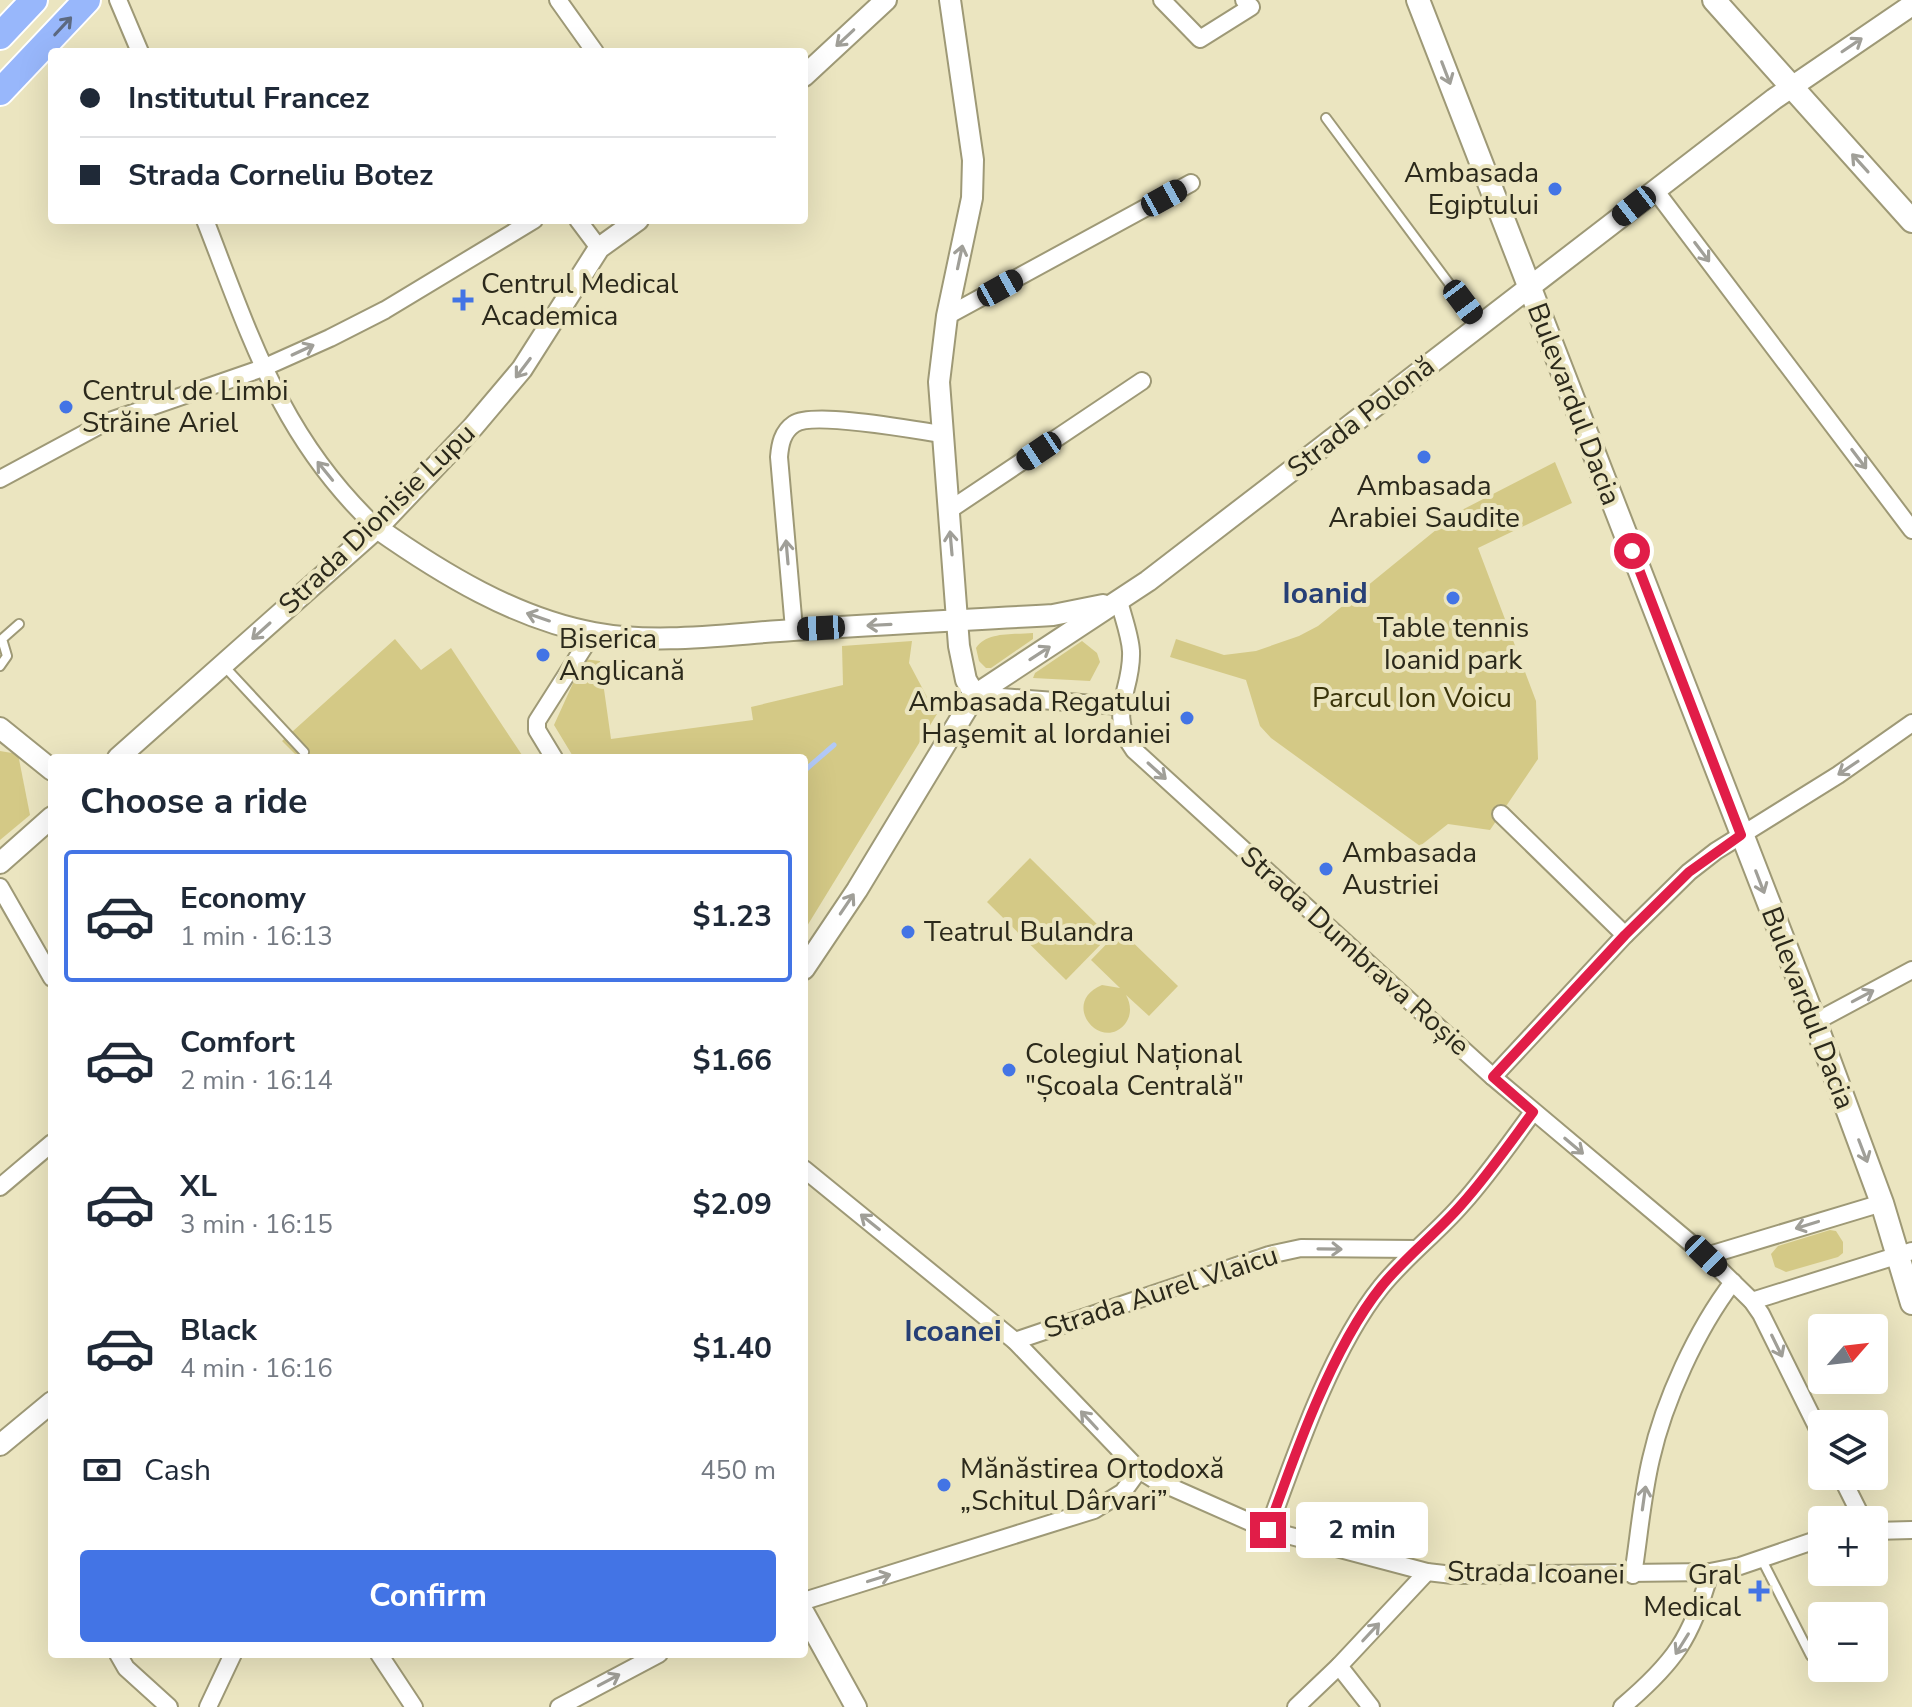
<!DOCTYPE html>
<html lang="en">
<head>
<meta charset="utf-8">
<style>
	:root { --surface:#fff; --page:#f2f2f3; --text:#1f2937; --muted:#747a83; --line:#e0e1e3; --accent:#4374e5 }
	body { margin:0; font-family:"Nunito Sans",sans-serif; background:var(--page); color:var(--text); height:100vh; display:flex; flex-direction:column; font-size:30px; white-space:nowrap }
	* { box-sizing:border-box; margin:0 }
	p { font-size:26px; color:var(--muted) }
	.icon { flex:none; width:44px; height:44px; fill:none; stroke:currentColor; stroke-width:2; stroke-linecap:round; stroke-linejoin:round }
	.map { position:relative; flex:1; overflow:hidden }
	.side { position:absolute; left:48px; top:754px; width:760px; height:904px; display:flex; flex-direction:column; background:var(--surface); border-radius:8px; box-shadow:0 8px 32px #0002 }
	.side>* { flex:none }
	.guide { position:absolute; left:48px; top:48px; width:760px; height:176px; border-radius:8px; box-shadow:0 8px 32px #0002; display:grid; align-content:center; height:176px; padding:0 32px; background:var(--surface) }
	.needle { width:52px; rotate:62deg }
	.controls { position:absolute; left:1808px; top:1314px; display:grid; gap:16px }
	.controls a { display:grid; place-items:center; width:80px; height:80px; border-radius:8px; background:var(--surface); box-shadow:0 8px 32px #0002; font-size:40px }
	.end { position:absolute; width:36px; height:36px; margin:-18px; border:10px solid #e11d48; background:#fff; box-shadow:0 0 0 4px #fff }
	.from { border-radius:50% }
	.bubble { position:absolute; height:56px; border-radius:8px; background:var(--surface); box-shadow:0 8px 32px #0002; font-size:26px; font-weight:700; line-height:56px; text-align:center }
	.car { position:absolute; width:24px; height:48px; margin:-24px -12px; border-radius:10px; box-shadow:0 0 6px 2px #0007; background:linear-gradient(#222 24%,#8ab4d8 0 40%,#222 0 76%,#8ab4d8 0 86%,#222 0) }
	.guide b { display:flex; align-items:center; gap:28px; height:76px; font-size:30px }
	.guide b+b { border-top:2px solid var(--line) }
	.guide i { width:20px; height:20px; background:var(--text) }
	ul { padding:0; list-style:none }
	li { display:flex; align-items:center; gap:24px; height:132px; margin:0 16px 12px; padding:0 16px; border:4px solid transparent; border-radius:8px }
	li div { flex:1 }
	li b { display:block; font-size:30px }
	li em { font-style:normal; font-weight:700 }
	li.selected { border-color:var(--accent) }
	li>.icon { width:72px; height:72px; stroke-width:1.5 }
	h2 { padding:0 32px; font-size:36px; line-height:96px }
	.pay { display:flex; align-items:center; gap:20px; height:88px; padding:0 32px; font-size:30px }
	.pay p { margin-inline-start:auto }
	.primary-button { display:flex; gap:16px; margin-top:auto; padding:16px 32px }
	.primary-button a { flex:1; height:92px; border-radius:8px; background:var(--accent); color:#fff; font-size:32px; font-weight:700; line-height:92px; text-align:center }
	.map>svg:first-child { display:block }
	.green { fill:#d4c986 }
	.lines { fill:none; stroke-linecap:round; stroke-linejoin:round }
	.stream { stroke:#b2c9f7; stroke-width:5 }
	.service-casing { stroke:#9e9976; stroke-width:12 }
	.minor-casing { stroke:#9e9976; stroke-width:20 }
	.tertiary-casing { stroke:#9e9976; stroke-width:24 }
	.secondary-casing { stroke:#9e9976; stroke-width:26 }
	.primary-casing { stroke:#fff; stroke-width:30 }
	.service { stroke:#fff; stroke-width:8 }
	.minor { stroke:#fff; stroke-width:16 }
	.tertiary { stroke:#fff; stroke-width:20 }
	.secondary { stroke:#fff; stroke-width:22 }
	.primary { stroke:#98b7fb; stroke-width:26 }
	.oneway { stroke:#5c6980 }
	.oneway2 { stroke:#a09f98 }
	.route { stroke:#e11d48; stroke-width:10 }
	.poi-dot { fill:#4374e5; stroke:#ebe5c0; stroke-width:3 }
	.labels { text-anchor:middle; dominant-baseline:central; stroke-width:8; stroke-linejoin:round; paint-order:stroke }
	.poi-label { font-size:28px; fill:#2b291b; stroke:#ebe5c0; text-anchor:start }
	.street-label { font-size:28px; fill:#2b291b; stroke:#ebe5c0 }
	.park-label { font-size:28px; fill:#3a340a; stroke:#ebe5c0 }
	.neighbourhood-label { font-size:30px; font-weight:bold; fill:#263f76; stroke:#ebe5c0 }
</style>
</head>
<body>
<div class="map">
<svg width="1912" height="1707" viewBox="0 0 1912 1707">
	<rect width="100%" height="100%" fill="#ebe5c0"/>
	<g class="green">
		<polygon points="1555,462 1572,503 1478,548 1536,701 1538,759 1490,830 1448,824 1420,846 1271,738 1260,726 1246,680 1170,657 1176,639 1224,655 1256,651 1299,636 1318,626 1458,512"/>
		<path d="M 1033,633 L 1033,639 L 991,668 L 986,668 L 979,661 L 976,648 C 987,631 1015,635 1033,633 Z"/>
		<polygon points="395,639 421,670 451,648 524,758 299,758 282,741"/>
		<polygon points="912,641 909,663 927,697 940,709 804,931 804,758 574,758 554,725 584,659 600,661 611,739 753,720 751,707 843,685 842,646"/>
		<polygon points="1082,641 1097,653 1100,662 1090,681 1033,678 1035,673"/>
		<polygon points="0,751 18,754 30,815 0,840"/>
		<polygon points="1030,858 1109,936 1066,980 987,902"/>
		<path d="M 1120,930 L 1178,986 L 1149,1016 L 1126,995 C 1131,1004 1132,1015 1125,1024 C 1101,1053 1059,1003 1102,985 L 1120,988 L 1091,960 Z"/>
		<polygon points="1830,1230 1836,1231 1843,1242 1843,1253 1838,1257 1786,1272 1775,1267 1771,1254 1778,1246"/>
	</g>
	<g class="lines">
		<polyline class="stream" points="804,771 834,745"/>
		<g class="service-casing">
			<g id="service">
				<polyline points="1326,118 1480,325"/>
				<polyline points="0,666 7,656 2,639 19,624"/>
				<polyline points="224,666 304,752"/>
				<polyline points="1761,1558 1811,1656"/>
			</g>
		</g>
		<g class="minor-casing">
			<g id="minor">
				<polyline points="118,0 140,52"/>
				<polyline points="558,0 595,52"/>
				<polyline points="1162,0 1200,39 1251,7 1244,0"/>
				<polyline points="1655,190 1912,530"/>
				<path d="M 205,220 C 251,338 281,438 377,528"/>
				<polyline points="578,220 599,248"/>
				<polyline points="947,316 1191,183"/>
				<polyline points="0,479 104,423 263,368 330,338 385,310 534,220"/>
				<polyline points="948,511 1142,381"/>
				<path d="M 1119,601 C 1123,617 1130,635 1131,651 C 1133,691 1106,712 1134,750 L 1493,1077 L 1706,1256 L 1752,1301 L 1761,1314 L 1822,1437"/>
				<path d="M 794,629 L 779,457 C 780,445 782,432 794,424 C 813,411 914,430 942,434"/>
				<polyline points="975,695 1120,706"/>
				<polyline points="554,758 537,730 537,721 593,633"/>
				<polyline points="1501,814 1625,935"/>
				<polyline points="0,887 52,978"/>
				<polyline points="1815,1022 1912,970"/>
				<polyline points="1493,1077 1625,935 1689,872 1716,851 1838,775 1912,723"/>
				<polyline points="804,1169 1015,1341 1139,1470 1155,1480 1268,1530 1427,1572 1453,1575 1710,1572 1740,1566 1822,1538"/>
				<polyline points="0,1187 52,1143"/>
				<polyline points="1706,1256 1882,1203"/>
				<polyline points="1752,1301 1912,1251"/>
				<polyline points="1015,1341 1269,1255 1301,1248 1416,1249"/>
				<polyline points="1841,1476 1863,1520"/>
				<path d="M 1268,1530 C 1295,1456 1331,1349 1381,1287 C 1405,1257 1437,1233 1462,1204 C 1488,1175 1510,1143 1533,1112"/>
				<polyline points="1874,1531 1912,1530"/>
				<path d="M 1633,1575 C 1639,1537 1642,1497 1651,1459 C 1664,1401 1697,1329 1733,1282"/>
				<polyline points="804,1601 1094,1510 1123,1492 1139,1470"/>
				<polyline points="118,1654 126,1668 169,1707"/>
				<polyline points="379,1654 414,1707"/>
				<polyline points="1339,1666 1371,1707"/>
				<polyline points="208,1707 233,1654"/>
				<polyline points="559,1707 659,1654"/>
				<polyline points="1296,1707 1339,1666 1427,1572"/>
				<path d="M 1622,1707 C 1674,1663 1692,1638 1710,1572"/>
			</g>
		</g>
		<g class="tertiary-casing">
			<g id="tertiary">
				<polyline points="950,0 973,160 972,198 947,316 939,382 959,646 966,680 975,695"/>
				<polyline points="804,76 886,0"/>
				<path d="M 377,528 C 441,573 516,619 594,633 C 658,645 728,634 793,630 C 879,624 966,620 1053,615 L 1103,605"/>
				<polyline points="0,728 52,770"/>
				<polyline points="118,758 377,528 473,427 522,369 599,248 638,220"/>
				<polyline points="0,863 52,817"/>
				<polyline points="804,969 857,890 975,695 1148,581 1774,99 1912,5"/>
				<polyline points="0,1445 52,1402"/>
				<polyline points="804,1613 856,1707"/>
			</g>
		</g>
		<g class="secondary-casing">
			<g id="secondary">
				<polyline points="1418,0 1815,1022 1882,1203 1912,1303"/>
				<polyline points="1714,0 1912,221"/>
			</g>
		</g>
		<g class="primary-casing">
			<g id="primary">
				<polyline points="0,36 34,0"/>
				<polyline points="0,92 87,0"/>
			</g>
		</g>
		<use href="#service" class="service"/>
		<use href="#minor" class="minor"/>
		<use href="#tertiary" class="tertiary"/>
		<use href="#secondary" class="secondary"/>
		<use href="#primary" class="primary"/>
	</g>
	<defs><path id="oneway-shaft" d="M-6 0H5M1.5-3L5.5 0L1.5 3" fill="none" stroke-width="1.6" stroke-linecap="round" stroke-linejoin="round" transform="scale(2)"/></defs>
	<use class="oneway" href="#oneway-shaft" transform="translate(63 26) rotate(-47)"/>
	<g class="oneway2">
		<use href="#oneway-shaft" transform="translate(845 38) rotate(137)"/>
		<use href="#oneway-shaft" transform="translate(1852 45) rotate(-34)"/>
		<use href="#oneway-shaft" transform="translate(1446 73) rotate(69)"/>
		<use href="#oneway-shaft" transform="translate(1860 163) rotate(-132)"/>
		<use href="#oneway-shaft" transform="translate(1702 252) rotate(53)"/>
		<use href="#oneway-shaft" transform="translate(960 257) rotate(-78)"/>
		<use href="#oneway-shaft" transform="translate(303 350) rotate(-25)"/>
		<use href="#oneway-shaft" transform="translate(523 368) rotate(127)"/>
		<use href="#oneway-shaft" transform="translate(1859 459) rotate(53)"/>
		<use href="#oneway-shaft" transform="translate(325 471) rotate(-129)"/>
		<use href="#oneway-shaft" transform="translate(951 543) rotate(-95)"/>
		<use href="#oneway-shaft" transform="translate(787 552) rotate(-95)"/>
		<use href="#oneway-shaft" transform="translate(538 617) rotate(-161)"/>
		<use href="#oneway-shaft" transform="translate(879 625) rotate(177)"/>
		<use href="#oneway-shaft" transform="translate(261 631) rotate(138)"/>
		<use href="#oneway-shaft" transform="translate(1040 653) rotate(-33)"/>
		<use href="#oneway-shaft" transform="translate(1848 768) rotate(146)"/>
		<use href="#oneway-shaft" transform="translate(1157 771) rotate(42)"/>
		<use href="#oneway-shaft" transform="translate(1760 882) rotate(69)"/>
		<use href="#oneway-shaft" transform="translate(847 904) rotate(-56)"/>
		<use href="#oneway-shaft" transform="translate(1863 996) rotate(-28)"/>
		<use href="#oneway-shaft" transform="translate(1574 1146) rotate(40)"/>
		<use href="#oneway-shaft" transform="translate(1863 1151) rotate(69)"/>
		<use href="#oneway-shaft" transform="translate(870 1222) rotate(-141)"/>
		<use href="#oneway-shaft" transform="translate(1807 1225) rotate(163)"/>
		<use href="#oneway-shaft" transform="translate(1330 1249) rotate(1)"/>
		<use href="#oneway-shaft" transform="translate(1777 1346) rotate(64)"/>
		<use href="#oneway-shaft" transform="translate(1089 1420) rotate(-133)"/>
		<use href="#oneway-shaft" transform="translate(1644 1498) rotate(-82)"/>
		<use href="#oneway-shaft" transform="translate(879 1578) rotate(-17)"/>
		<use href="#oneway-shaft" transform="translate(1371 1632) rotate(-47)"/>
		<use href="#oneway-shaft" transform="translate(1682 1644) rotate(122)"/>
		<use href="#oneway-shaft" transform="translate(609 1680) rotate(-28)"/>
	</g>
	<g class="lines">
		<path class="route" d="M 1268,1530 C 1294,1456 1332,1348 1381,1287 C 1405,1257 1437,1233 1462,1204 C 1488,1175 1510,1143 1533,1112 L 1493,1077 L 1625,935 L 1689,872 L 1741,835 L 1632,551"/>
	</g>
	<g class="poi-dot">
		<circle cx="1555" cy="189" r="8"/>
		<path d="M459 288h8v8h8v8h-8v8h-8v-8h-8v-8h8z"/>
		<circle cx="66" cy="407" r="8"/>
		<circle cx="1424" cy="457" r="8"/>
		<circle cx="1453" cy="598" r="8"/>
		<circle cx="543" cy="655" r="8"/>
		<circle cx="1187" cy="718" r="8"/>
		<circle cx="1326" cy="869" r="8"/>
		<circle cx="908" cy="932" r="8"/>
		<circle cx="1009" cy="1070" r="8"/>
		<circle cx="944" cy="1485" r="8"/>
		<path d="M1755 1579h8v8h8v8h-8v8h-8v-8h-8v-8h8z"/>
	</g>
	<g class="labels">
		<g class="poi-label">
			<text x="1539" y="173" text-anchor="end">Ambasada<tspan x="1539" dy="32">Egiptului</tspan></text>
			<text x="481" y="284">Centrul Medical<tspan x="481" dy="32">Academica</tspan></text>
			<text x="82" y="391">Centrul de Limbi<tspan x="82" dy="32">Străine Ariel</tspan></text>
			<text x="1424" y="486" text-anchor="middle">Ambasada<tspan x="1424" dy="32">Arabiei Saudite</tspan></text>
			<text x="1453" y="628" text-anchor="middle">Table tennis<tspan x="1453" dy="32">Ioanid park</tspan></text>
			<text x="559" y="639">Biserica<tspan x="559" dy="32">Anglicană</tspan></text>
			<text x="1171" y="702" text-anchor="end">Ambasada Regatului<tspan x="1171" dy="32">Haşemit al Iordaniei</tspan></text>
			<text x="1342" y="853">Ambasada<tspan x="1342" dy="32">Austriei</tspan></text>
			<text x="924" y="932">Teatrul Bulandra</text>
			<text x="1025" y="1054">Colegiul Național<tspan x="1025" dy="32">"Școala Centrală"</tspan></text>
			<text x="960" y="1469">Mănăstirea Ortodoxă<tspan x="960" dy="32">„Schitul Dârvari”</tspan></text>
			<text x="1741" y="1575" text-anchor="end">Gral<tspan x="1741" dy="32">Medical</tspan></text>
		</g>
		<g class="street-label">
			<text transform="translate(1574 404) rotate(69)">Bulevardul Dacia</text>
			<text transform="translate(1361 417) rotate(-38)">Strada Polonă</text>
			<text transform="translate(377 519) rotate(-44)">Strada Dionisie Lupu</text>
			<text transform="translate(1355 951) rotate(42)">Strada Dumbrava Roșie</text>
			<text transform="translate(1808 1008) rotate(69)">Bulevardul Dacia</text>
			<text transform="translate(1161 1292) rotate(-18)">Strada Aurel Vlaicu</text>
			<text transform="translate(1536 1573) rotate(1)">Strada Icoanei</text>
		</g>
		<g class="park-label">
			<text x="1412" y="698">Parcul Ion Voicu</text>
		</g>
		<g class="neighbourhood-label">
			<text x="1325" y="593">Ioanid</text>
			<text x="953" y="1331">Icoanei</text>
		</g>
	</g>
</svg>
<div class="controls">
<a><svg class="needle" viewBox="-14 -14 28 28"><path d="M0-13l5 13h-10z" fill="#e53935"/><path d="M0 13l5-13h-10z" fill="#747a83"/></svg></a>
<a><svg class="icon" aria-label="layers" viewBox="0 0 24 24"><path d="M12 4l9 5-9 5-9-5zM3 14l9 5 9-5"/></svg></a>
<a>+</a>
<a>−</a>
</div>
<i class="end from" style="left:1632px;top:551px"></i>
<i class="end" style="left:1268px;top:1530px"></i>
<div class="bubble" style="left:1296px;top:1502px;width:132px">2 min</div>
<i class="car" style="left:1164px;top:198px;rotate:61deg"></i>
<i class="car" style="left:1634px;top:206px;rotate:232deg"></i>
<i class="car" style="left:1000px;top:288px;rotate:61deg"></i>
<i class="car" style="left:1463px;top:302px;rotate:143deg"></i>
<i class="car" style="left:1039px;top:451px;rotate:236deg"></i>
<i class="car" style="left:821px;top:628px;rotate:267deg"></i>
<i class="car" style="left:1706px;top:1256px;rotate:134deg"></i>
<div class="guide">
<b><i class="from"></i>Institutul Francez</b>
<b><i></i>Strada Corneliu Botez</b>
</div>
<section class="side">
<h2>Choose a ride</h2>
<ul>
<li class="selected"><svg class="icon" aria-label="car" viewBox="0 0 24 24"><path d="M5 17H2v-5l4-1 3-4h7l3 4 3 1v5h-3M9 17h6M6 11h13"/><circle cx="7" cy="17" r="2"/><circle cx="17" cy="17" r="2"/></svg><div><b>Economy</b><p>1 min · 16:13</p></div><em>$1.23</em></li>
<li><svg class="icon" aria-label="car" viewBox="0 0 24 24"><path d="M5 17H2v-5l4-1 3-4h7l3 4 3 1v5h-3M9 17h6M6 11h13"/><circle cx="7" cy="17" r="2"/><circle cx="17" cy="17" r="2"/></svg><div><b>Comfort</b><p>2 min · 16:14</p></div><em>$1.66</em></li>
<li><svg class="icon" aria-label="car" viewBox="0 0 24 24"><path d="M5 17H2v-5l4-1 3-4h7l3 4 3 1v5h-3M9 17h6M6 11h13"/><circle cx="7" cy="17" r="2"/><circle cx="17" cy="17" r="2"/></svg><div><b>XL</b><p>3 min · 16:15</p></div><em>$2.09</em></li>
<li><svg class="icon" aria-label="car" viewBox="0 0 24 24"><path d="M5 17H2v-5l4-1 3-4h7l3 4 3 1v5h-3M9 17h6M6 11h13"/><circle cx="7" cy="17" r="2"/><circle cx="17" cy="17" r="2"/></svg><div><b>Black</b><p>4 min · 16:16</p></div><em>$1.40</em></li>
</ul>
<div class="pay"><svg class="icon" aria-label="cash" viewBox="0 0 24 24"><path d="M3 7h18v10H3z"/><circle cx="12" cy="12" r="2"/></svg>Cash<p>450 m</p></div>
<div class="primary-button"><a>Confirm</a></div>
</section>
</div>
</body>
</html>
